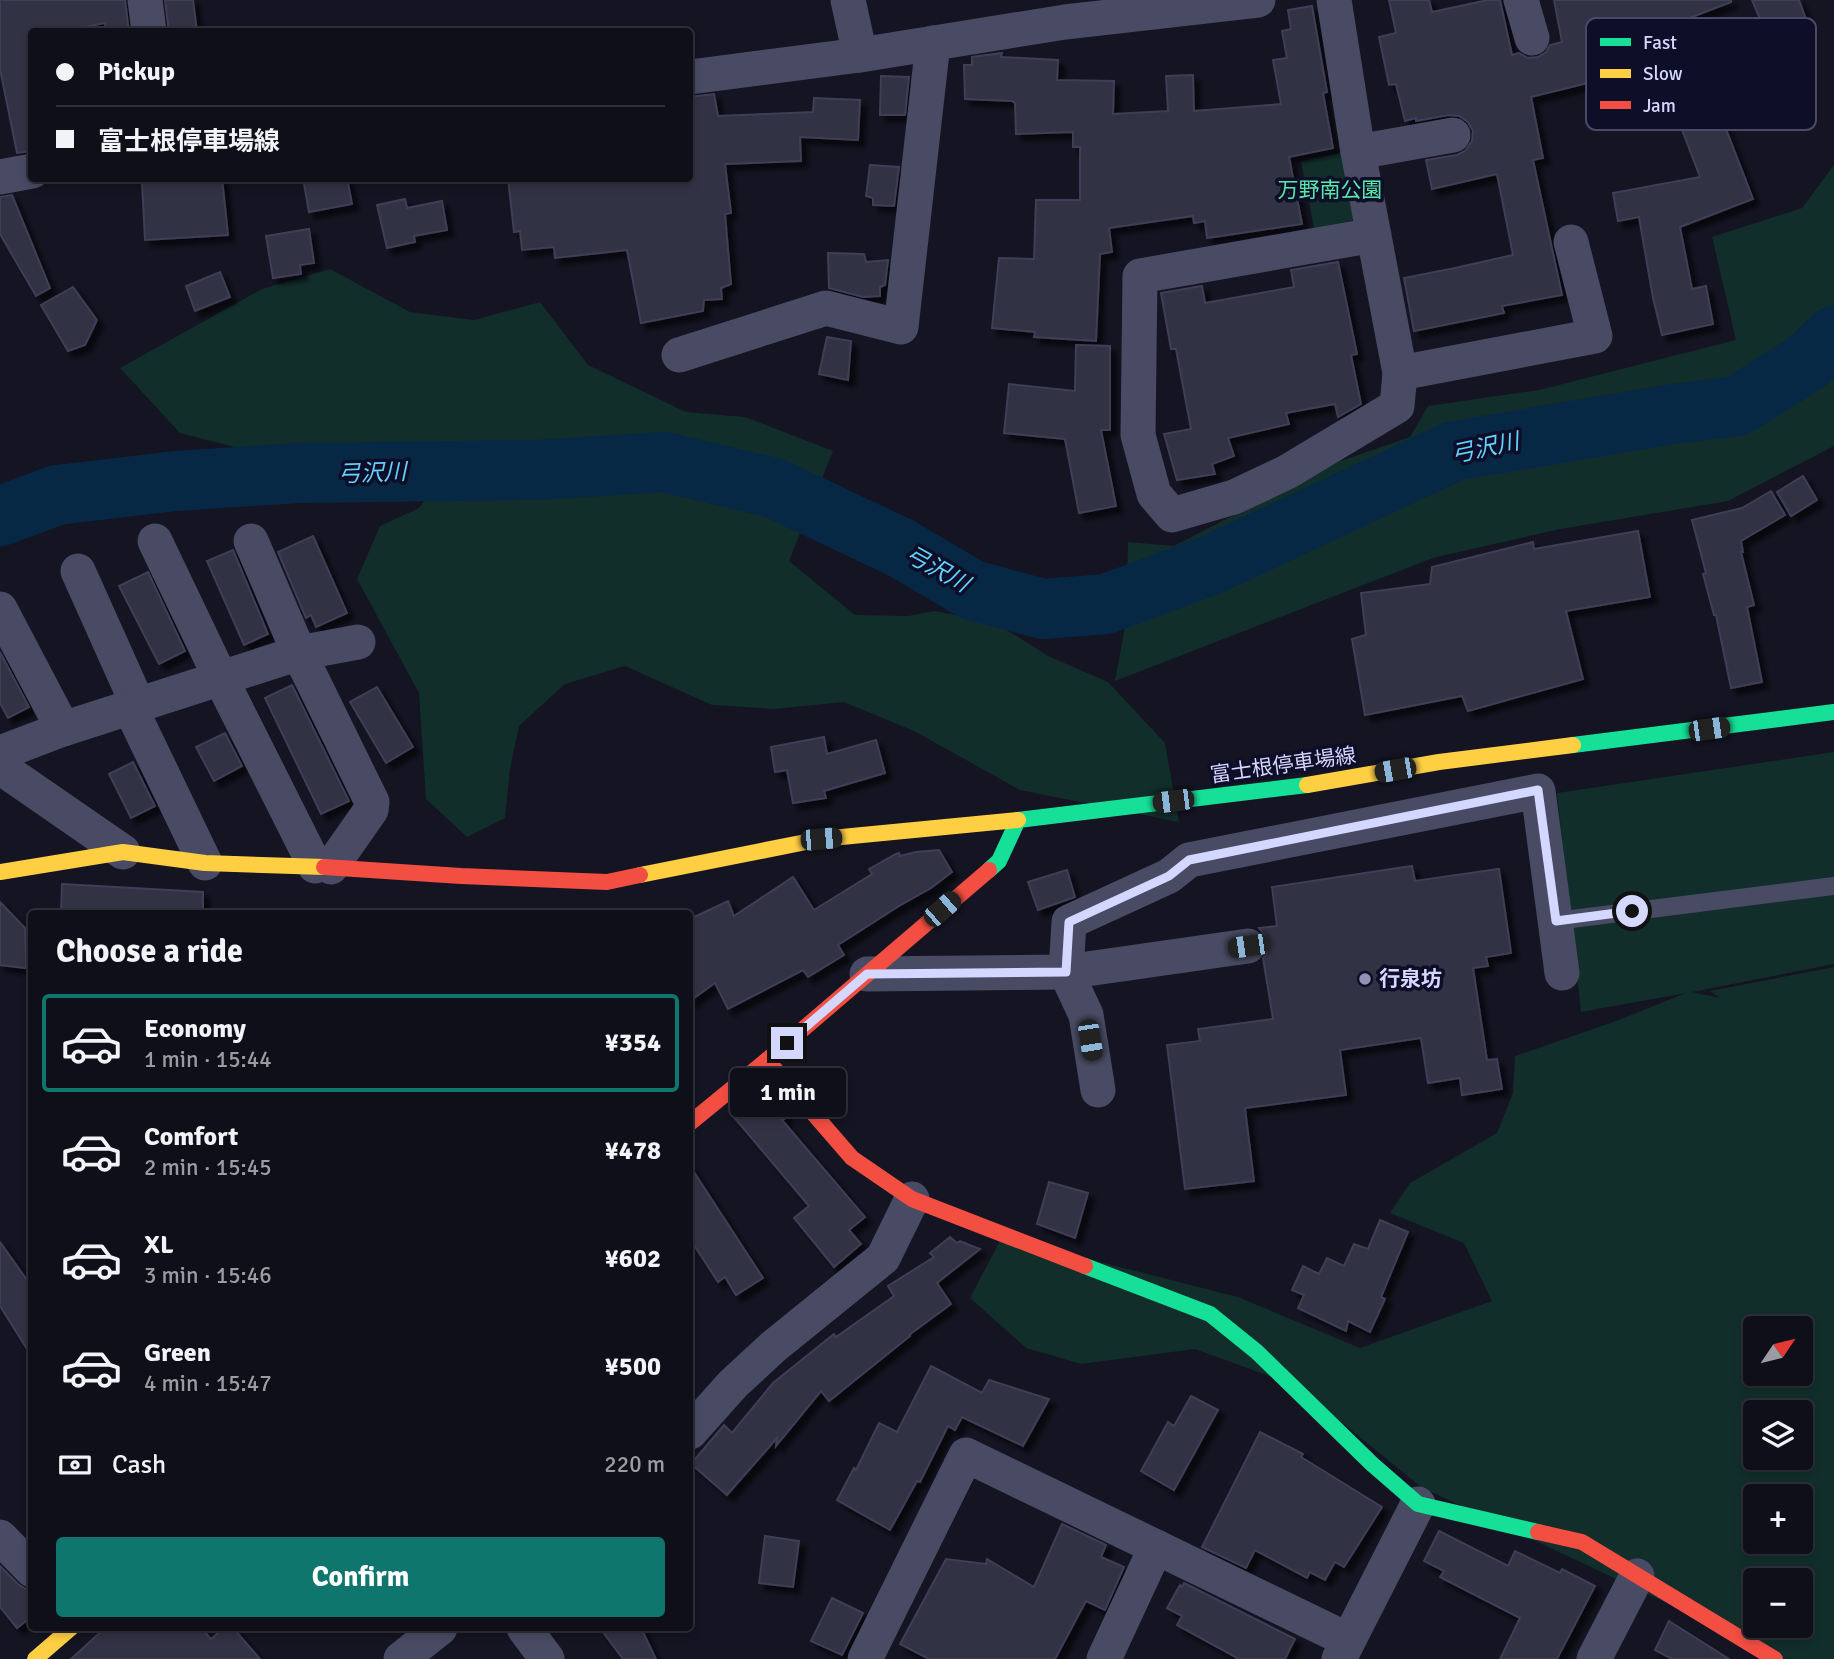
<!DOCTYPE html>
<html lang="en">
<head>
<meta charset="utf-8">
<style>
	:root { --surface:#0f0f1a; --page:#1d1d27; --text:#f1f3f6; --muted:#9b9ca2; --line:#2f2f39; --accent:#0f766e }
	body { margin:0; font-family:Signika,"Noto Sans JP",sans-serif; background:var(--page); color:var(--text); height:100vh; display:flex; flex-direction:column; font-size:26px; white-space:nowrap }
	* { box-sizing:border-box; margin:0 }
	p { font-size:23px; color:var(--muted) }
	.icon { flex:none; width:38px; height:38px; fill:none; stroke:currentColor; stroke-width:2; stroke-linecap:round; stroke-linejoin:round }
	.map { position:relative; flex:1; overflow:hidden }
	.sheet { position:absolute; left:28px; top:910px; width:665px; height:721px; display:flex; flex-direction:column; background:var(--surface); border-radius:7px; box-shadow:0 4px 10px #0003,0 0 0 2px var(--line) }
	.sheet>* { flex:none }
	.banner { position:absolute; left:28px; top:28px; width:665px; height:154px; border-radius:7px; box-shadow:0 4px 10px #0003,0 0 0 2px var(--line); display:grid; align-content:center; height:154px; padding:0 28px; background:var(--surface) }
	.needle { width:46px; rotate:55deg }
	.tools { position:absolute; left:1743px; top:1316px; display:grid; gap:14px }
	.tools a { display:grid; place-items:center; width:70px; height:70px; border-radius:7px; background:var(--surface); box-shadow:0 4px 10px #0003,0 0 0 2px var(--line); font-size:35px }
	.end { position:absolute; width:32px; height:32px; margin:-16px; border:9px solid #d4d7ff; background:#111; box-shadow:0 0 0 4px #111 }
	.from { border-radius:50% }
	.bubble { position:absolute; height:49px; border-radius:7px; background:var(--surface); box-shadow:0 4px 10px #0003,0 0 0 2px var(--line); font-size:23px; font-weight:800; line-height:49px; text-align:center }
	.car { position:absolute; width:21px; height:42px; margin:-21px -10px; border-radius:9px; box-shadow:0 0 5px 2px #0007; background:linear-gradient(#222 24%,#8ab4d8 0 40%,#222 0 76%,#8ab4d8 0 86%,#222 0) }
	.banner b { display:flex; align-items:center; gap:24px; height:66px; font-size:26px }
	.banner b+b { border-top:2px solid var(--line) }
	.banner i { width:18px; height:18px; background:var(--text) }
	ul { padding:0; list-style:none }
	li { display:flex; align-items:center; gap:21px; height:98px; margin:0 14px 10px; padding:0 14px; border:4px solid transparent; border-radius:7px }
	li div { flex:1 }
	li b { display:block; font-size:26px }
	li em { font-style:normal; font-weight:800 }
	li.current { border-color:var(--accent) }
	li>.icon { width:63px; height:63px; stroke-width:1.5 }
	h2 { padding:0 28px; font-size:32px; line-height:84px }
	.pay { display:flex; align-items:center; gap:18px; height:77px; padding:0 28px; font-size:26px }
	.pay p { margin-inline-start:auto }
	.primary-button { display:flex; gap:14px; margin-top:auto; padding:14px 28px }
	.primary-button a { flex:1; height:80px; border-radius:7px; background:var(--accent); color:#fff; font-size:28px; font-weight:800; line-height:80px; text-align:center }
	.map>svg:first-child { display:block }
	.green { fill:#112e2a; fill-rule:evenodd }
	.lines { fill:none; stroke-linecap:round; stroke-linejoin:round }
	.river { stroke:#072845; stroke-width:60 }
	.building { fill:#323144; stroke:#3f3e56; stroke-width:2; filter:url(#shadow) }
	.lane { stroke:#484b63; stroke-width:18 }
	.street { stroke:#484b63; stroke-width:35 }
	.fast { stroke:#16e098; stroke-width:16 }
	.slow { stroke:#ffcf43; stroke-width:16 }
	.jam { stroke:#f24e42; stroke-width:16 }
	.route { stroke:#d4d7ff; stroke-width:9 }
	.poi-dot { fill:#9193b2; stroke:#0e0e28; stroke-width:2.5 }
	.labels { text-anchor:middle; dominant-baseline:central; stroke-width:7; stroke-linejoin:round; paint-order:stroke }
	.park-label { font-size:21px; fill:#57e9ab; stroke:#0e0e28 }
	.street-label { font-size:21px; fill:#d4d7ff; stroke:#0e0e28 }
	.poi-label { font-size:21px; font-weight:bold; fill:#d4d7ff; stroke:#0e0e28; text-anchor:start }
	.water-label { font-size:23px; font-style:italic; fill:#62d2ff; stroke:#0e0e28 }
	.key { fill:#0e0e28; stroke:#494a68; stroke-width:2 }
	.key-label { font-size:19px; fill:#d4d7ff }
</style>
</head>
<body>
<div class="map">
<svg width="1834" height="1659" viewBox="0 0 1834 1659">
	<defs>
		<filter id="shadow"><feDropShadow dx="6" dy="6" stdDeviation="2" flood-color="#0009"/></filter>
	</defs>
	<rect width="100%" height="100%" fill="#141422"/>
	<g class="green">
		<polygon points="1346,152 1359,219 1314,228 1301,161"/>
		<polygon points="1834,165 1834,446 1728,501 1560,529 1433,558 1115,681 1126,621 1128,542 1174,546 1335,463 1410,437 1428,406 1539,390 1736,340 1712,237 1802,208"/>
		<polygon points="330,269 410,312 474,320 540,302 588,365 686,412 745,417 833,451 789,561 855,615 908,616 935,611 996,623 1048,656 1108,682 1165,743 1179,822 1020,790 914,731 844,702 774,709 712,705 625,666 565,684 519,726 510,769 505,818 467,837 426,799 419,693 357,579 380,526 419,508 469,442 330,472 180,433 120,368 262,289"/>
		<path d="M 1834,752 L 1834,964 L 1692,992 L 1720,998 L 1710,991 L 1834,967 L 1834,1659 L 1786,1659 L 1421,1487 L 1297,1386 L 1195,1349 L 1081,1364 L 1026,1348 L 970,1298 L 1002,1237 L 1238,1297 L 1360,1348 L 1492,1301 L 1464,1243 L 1390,1213 L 1410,1183 L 1497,1133 L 1513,1093 L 1515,1056 L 1619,1020 L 1686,993 L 1581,1012 L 1557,793 ZM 1755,1328 L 1801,1328 L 1801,1374 L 1755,1374 ZM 1755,1412 L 1801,1412 L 1801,1458 L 1755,1458 ZM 1755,1496 L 1801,1496 L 1801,1542 L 1755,1542 ZM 1755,1580 L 1801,1580 L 1801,1626 L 1755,1626 Z"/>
	</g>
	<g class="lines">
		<polyline class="river" points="0,516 57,495 176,481 298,473 537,470 664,462 774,488 901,548 972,590 1043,609 1106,604 1211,565 1454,451 1674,414 1737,406 1806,363 1834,336"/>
	</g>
	<g class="building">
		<polygon points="0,0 125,0 129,32 106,32 105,23 59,32 32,32 32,151 17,153 0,69"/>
		<polygon points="165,0 193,0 197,32 169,32"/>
		<polygon points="1389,0 1429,0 1432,12 1488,0 1500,0 1512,55 1519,53 1528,58 1538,57 1546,52 1550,45 1562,42 1554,0 1731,0 1731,2 1684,20 1753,199 1680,227 1692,289 1706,286 1713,324 1662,335 1653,298 1639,217 1618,221 1613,193 1700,177 1658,67 1609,81 1608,78 1531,97 1543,158 1533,160 1562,295 1502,306 1504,313 1414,331 1404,278 1455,268 1513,255 1497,174 1432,189 1426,160 1457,155 1465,151 1472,141 1473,131 1468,122 1459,116 1449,115 1416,121 1416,118 1405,121 1396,84 1389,85 1379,37 1396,33"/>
		<polygon points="1752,0 1799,0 1807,22 1766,33"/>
		<polygon points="1312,6 1327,92 1323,93 1333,148 1289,157 1302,224 1207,238 1205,221 1194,223 1193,216 1109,228 1112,252 1100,254 1096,341 1034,337 1035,332 992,328 999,258 1034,259 1036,200 1080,200 1080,147 1073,147 1073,132 1016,134 1015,103 1012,101 965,99 964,65 972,65 972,57 1002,53 1001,57 1058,60 1057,80 1114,81 1113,114 1168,111 1166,76 1193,75 1194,111 1281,104 1273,60 1287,58 1282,31 1291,29 1288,10"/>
		<polygon points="881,76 909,77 905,115 880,115"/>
		<polygon points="714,94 718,116 813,112 814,98 860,100 858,140 800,137 801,161 725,164 731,213 725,214 731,284 721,288 722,299 704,300 703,311 641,323 627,250 555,258 554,247 522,250 520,231 514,232 508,178 690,178 690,97"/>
		<polygon points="870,165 899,167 894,206 873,205 873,198 866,196"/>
		<polygon points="202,178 222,178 228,235 145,240 142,182"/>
		<polygon points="303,178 347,178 352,204 309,212"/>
		<polygon points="12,195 50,288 36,296 0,234 0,197"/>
		<polygon points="405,199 407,208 442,201 447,230 414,236 415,242 387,248 377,205"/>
		<polygon points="309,229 314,263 300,265 301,274 273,278 266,236"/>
		<polygon points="828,253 864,254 866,262 888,260 885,285 880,287 880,296 863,297 829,288"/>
		<polygon points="1338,262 1357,354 1351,355 1361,404 1338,417 1335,404 1286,413 1289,424 1228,438 1234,456 1212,464 1215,474 1177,480 1164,434 1191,429 1176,349 1171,349 1161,293 1202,286 1205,303 1294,287 1291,270"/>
		<polygon points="220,272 230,297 195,311 186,286"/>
		<polygon points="73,287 97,320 85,345 68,351 41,305"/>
		<polygon points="827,337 851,341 848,380 819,374"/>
		<polygon points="1076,345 1110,346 1110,430 1101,430 1116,506 1079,513 1065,439 1004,433 1009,384 1075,391"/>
		<polygon points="1803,476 1817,500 1791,516 1777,492"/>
		<polygon points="1771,491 1785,515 1741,541 1743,552 1741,552 1754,605 1747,607 1762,682 1731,688 1716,615 1714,615 1703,574 1706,573 1692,520 1742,508"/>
		<polygon points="1638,531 1650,597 1566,611 1583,679 1468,711 1462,696 1365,715 1352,639 1366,635 1361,593 1430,584 1432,567 1533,542 1534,549"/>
		<polygon points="313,536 347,613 316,627 311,615 306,618 278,552"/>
		<polygon points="233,550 268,634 244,645 207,561"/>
		<polygon points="148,572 185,651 159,664 119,586"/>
		<polygon points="0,652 29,707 8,718 0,703"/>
		<polygon points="292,685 349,801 321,814 265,698"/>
		<polygon points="377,687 413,747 386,763 350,702"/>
		<polygon points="225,733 242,766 214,781 196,747"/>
		<polygon points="824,737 827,754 876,740 885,773 824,791 826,798 793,803 787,770 775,772 771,747"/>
		<polygon points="133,762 155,806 131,818 109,774"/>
		<polygon points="939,850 952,872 931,888 899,906 838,945 844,955 808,977 803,970 728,1009 715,983 690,1001 690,919 728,901 734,916 793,877 814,910 872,874 869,869 896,854 899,853 900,856 916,852"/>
		<polygon points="1412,866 1415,881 1499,869 1511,953 1486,957 1488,966 1473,968 1487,1060 1497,1059 1502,1089 1462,1095 1460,1078 1428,1083 1421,1038 1340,1050 1346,1095 1245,1108 1254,1181 1185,1189 1167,1045 1200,1041 1198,1029 1273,1019 1263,958 1267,953 1268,942 1264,934 1259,928 1277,926 1272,887"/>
		<polygon points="1067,870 1075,897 1038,910 1028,882"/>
		<polygon points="62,884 203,892 203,914 61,914"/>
		<polygon points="0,902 25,928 26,968 0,965"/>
		<polygon points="764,1090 788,1117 782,1120 865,1217 849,1230 861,1244 834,1267 794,1218 809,1206 733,1116"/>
		<polygon points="690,1166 763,1278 736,1295 725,1277 718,1282 690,1239"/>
		<polygon points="1049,1182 1088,1193 1075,1238 1037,1224"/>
		<polygon points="1380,1220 1408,1232 1381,1297 1385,1299 1370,1332 1348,1321 1346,1331 1298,1308 1304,1295 1292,1290 1303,1266 1319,1274 1327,1258 1344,1266 1354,1244 1368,1249"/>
		<polygon points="950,1237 957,1243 960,1241 980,1249 937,1283 951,1304 909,1335 910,1336 829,1401 821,1391 776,1446 777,1438 727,1495 691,1464 724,1425 732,1433 773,1383 834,1334 836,1337 894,1296 888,1286 934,1257 930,1253"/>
		<polygon points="0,1242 32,1287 32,1357 0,1306"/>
		<polygon points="931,1366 982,1393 989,1380 1049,1399 1023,1446 962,1417 955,1430 948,1426 920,1482 917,1481 890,1530 837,1500 854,1468 856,1470 879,1423 897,1432"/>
		<polygon points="1191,1396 1218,1410 1174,1490 1141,1471 1168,1422 1174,1426"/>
		<polygon points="1260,1432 1303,1454 1301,1457 1382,1507 1344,1567 1335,1562 1325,1580 1310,1572 1307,1578 1255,1550 1246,1568 1202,1547"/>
		<polygon points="1062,1524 1106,1545 1101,1557 1124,1567 1105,1610 1086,1601 1055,1659 929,1659 900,1644 946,1559 986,1564 987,1559 1034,1587"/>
		<polygon points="1439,1531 1508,1566 1515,1551 1560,1573 1562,1569 1595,1586 1557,1659 1500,1659 1520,1618 1440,1577 1444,1571 1424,1561"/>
		<polygon points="765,1536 799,1541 793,1587 759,1583"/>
		<polygon points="0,1566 18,1584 26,1589 32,1590 32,1616 17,1628 0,1607"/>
		<polygon points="1184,1583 1295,1639 1285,1659 1239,1659 1177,1625 1182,1616 1167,1608 1180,1585 1182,1587"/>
		<polygon points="832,1598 863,1613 842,1655 811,1641"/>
		<polygon points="1669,1621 1729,1659 1672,1659 1655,1650"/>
		<polygon points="105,1628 201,1628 211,1639 224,1628 233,1628 260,1659 71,1659"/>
		<polygon points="600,1628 641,1628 656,1659 623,1659"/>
	</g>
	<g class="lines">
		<polyline class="lane" points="1556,921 1834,886"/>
		<g class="street">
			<polyline points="145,0 149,32"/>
			<polyline points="848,0 860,55"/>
			<polyline points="1334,0 1358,152 1400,373 1397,406 1287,472 1234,497 1172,515 1154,494 1138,435 1140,276 1374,235"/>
			<polyline points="1521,0 1532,38"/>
			<polyline points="690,77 860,55 1065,22 1258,0"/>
			<polyline points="1358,152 1453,135"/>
			<polyline points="0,177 32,171"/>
			<polyline points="679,355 826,308 901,327 933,43"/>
			<polyline points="1400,373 1595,336 1571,242"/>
			<polyline points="155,541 221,679 315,866"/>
			<polyline points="251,541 299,653 372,802 371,810 331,867"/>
			<polyline points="78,571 138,705"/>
			<polyline points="0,609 63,729"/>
			<polyline points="130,707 205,863"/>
			<polyline points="0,753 63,729 299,653 358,642"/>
			<polyline points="0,767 123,852"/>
			<polyline points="867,974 1066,972 1069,922 1169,876 1189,860 1538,791 1562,973"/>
			<polyline points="1098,1090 1086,1015 1066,972 1248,946"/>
			<polyline points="690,1432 733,1384 773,1347 883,1258 912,1199"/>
			<polyline points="0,1537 32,1570"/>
			<polyline points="524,1628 547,1659"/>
			<polyline points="401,1659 440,1628"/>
			<polyline points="865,1659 966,1455 1348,1640"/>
			<polyline points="1104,1659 1156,1547"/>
			<polyline points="1339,1659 1418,1504"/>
			<polyline points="1594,1659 1637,1576"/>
		</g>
		<g class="fast">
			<polyline points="1573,745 1834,712"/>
			<polyline points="989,870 999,861 1018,820 1307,785"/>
			<polyline points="1085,1266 1210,1314 1257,1352 1372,1464 1418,1504 1538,1532"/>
		</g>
		<g class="slow">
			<polyline points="1307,785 1439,762 1573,745"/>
			<polyline points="0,872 123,852 205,863 324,867"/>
			<polyline points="640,875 821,839 1018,820"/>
			<polyline points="35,1659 71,1628"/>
		</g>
		<g class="jam">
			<polyline points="324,867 461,876 607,882 640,875"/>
			<polyline points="767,1060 852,1158 912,1199 1085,1266"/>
			<polyline points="690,1123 767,1060 989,870"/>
			<polyline points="1538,1532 1582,1542 1775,1659"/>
		</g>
	</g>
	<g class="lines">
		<polyline class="route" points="787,1043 867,974 1066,972 1069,922 1169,876 1189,860 1538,790 1556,921 1632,911"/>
	</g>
	<circle class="poi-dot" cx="1365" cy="979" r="7"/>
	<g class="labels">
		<g class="park-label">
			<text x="1330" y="190">万野南公園</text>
		</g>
		<g class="street-label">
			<text transform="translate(1283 765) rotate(-8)">富士根停車場線</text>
		</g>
		<g class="poi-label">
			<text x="1379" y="979">行泉坊</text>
		</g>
		<g class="water-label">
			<text transform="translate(1485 448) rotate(-12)">弓沢川</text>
			<text transform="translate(372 473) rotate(-2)">弓沢川</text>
			<text transform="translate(937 569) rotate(29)">弓沢川</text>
		</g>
	</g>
	<rect x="1586" y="18" width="230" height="112" rx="10" class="key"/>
	<rect x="1600" y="38" width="31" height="8" fill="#16e098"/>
	<rect x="1600" y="69" width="31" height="9" fill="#ffcf43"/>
	<rect x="1600" y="101" width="31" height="8" fill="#f24e42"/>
	<g class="key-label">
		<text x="1643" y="49">Fast</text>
		<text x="1643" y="80">Slow</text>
		<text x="1643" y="112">Jam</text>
	</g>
</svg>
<div class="tools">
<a><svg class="needle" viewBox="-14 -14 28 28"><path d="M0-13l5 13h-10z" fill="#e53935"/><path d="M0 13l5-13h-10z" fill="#9b9ca2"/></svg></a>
<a><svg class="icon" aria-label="layers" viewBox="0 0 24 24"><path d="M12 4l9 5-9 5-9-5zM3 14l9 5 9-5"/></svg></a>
<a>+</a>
<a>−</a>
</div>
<i class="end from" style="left:1632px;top:911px"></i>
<i class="end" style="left:787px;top:1043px"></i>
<div class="bubble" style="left:730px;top:1068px;width:116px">1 min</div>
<i class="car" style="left:1709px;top:729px;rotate:82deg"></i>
<i class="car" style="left:1395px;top:770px;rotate:260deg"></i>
<i class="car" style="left:1173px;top:801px;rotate:263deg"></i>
<i class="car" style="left:821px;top:839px;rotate:85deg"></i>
<i class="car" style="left:942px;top:909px;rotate:49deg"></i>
<i class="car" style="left:1248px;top:946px;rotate:262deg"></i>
<i class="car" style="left:1090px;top:1040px;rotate:171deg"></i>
<div class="banner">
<b><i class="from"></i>Pickup</b>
<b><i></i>富士根停車場線</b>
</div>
<section class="sheet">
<h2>Choose a ride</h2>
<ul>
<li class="current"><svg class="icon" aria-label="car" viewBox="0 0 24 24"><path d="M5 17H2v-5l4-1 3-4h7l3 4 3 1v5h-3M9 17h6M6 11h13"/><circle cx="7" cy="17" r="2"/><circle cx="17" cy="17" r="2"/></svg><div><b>Economy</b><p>1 min · 15:44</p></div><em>¥354</em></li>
<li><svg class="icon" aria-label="car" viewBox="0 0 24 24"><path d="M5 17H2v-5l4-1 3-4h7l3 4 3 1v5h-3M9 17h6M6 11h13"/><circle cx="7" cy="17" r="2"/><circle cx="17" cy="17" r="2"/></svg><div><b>Comfort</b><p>2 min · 15:45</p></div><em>¥478</em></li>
<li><svg class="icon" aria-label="car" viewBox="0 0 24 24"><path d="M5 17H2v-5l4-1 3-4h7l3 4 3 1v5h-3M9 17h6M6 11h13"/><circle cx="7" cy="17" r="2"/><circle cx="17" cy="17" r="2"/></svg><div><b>XL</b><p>3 min · 15:46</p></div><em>¥602</em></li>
<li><svg class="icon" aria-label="car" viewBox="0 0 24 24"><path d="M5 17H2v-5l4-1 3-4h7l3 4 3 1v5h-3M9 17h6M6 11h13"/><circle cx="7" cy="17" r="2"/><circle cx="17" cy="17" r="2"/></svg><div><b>Green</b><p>4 min · 15:47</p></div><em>¥500</em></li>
</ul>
<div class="pay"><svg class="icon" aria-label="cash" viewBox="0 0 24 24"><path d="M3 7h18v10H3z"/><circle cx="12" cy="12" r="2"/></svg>Cash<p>220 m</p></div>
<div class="primary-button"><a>Confirm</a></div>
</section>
</div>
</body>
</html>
